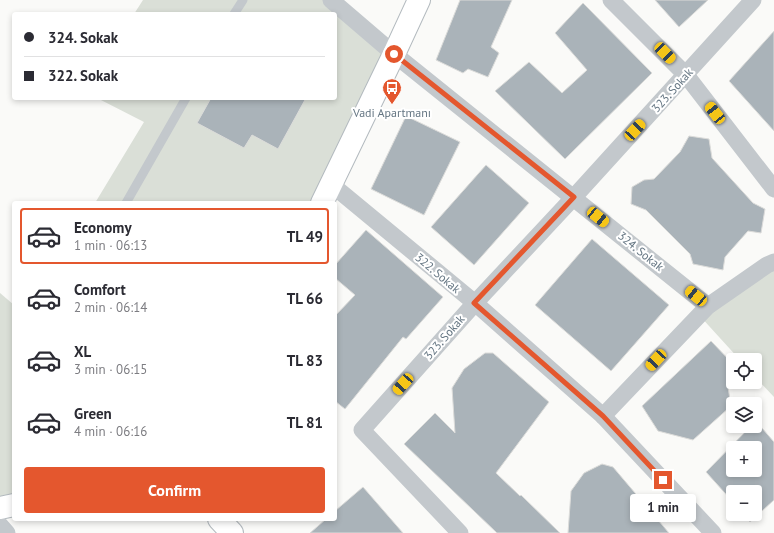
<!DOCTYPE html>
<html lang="en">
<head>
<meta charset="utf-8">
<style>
	:root { --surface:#fff; --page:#f7f7f7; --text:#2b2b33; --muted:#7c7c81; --line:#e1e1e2; --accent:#e4572e }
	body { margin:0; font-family:"PT Sans",sans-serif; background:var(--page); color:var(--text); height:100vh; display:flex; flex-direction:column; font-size:15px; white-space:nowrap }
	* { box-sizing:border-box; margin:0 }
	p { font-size:13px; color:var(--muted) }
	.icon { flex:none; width:22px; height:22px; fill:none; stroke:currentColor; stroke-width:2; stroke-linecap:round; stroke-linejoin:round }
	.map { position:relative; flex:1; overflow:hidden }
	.details { position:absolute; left:12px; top:201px; width:325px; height:320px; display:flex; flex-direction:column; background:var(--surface); border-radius:4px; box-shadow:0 2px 6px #0003 }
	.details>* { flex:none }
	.guide { position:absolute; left:12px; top:12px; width:325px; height:88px; border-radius:4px; box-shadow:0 2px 6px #0003; display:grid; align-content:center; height:88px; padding:0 12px; background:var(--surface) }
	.buttons { position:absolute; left:726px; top:353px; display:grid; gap:8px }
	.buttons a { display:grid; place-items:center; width:36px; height:36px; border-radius:4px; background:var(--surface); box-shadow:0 2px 6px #0003; font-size:20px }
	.end { position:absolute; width:18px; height:18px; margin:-9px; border:5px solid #e4572e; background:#fff; box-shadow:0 0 0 2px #fff }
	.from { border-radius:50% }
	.bubble { position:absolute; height:28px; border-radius:4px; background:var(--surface); box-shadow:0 2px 6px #0003; font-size:13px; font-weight:800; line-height:28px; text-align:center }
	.car { position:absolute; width:12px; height:24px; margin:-12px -6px; border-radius:5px; box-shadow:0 0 3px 1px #0007; background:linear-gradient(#f5c518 24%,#345 0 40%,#f5c518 0 76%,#345 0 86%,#f5c518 0) }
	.guide b { display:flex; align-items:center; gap:14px; height:38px; font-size:15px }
	.guide b+b { border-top:1px solid var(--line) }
	.guide i { width:10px; height:10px; background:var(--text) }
	ul { padding:7px 0 0; list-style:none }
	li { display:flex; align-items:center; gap:12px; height:56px; margin:0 8px 6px; padding:0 4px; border:2px solid transparent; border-radius:4px }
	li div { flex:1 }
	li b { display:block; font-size:15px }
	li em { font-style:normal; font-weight:800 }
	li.active { border-color:var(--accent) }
	li>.icon { width:36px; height:36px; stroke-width:1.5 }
	.button { display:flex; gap:8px; margin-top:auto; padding:8px 12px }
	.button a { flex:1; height:46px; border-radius:4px; background:var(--accent); color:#fff; font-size:16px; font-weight:800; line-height:46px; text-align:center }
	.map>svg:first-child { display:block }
	.green { fill:#dadfd7 }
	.building { fill:#aab3b9; stroke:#dcdcda; fill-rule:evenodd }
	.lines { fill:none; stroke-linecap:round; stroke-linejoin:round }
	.secondary-casing { stroke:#b3babf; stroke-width:24 }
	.lane { stroke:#c3c8cc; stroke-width:9 }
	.street { stroke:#c3c8cc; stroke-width:17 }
	.secondary { stroke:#fff; stroke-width:22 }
	.route { stroke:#e4572e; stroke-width:5 }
	.labels { text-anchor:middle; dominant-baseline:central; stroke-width:4; stroke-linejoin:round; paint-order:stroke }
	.street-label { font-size:12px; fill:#657683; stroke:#fff }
	.poi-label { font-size:12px; fill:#657683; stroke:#fff }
</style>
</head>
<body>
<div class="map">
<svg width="774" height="533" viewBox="0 0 774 533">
	<rect width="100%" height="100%" fill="#fafaf8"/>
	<g class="green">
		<polygon points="143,0 331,0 394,54 322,203 95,203 144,122 97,98 335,98 335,14 134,14"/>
		<polygon points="774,262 774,397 755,377 755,360 740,360 699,315"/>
		<polygon points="0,293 14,305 14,505 0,508"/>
	</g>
	<g class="building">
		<polygon points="460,0 512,0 491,47 499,53 488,77 468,69 463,73 436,60"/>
		<polygon points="655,0 708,0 679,27"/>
		<polygon points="583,3 652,73 565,159 495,91 529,62 562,93 587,70 555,33"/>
		<polygon points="774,31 774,131 729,81"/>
		<polygon points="211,98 306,98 278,149 252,135 244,148 197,123"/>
		<polygon points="406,116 460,142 424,215 371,189"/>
		<polygon points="689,136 709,139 712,158 753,203 765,209 761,233 748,231 725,257 723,270 693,264 690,254 646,210 631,204 632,187 644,180 654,179 680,152"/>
		<polygon points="486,165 529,203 474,265 431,227"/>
		<polygon points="366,230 443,297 406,339 403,337 345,409 335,401 335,316 355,295 335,278 335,265"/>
		<polygon points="592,239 669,305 611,371 535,305"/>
		<polygon points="711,341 733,364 728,387 731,406 693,440 658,431 642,406"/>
		<polygon points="485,353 493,353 549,402 496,473 520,496 521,495 560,533 497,533 404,444 435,413 455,433 452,388 464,369"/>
		<path d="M 756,421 L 774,442 L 774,500 L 750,522 L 743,514 L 755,514 L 755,492 L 733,492 L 733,502 L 706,472 L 751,426 L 755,426 L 755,422 ZM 733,448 L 755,448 L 755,470 L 733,470 Z"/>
		<polygon points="602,464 613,467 669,533 568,533 571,491 584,473"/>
		<polygon points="363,487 403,533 310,533 326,519 335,519 335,511"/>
	</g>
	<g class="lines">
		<g class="secondary-casing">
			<g id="secondary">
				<polyline points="322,203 394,54 419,0"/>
				<polyline points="0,508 14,505"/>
				<polyline points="219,519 232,533"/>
			</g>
		</g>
		<g class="lane">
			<polyline points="234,14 243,0"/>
			<polyline points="126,203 186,98"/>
		</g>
		<g class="street">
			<polyline points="331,0 394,54 708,306"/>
			<polyline points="611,0 686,75 774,189"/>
			<polyline points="331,184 475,303 603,416 713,533"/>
			<polyline points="603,416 708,306 767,265 774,262"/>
			<polyline points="0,525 7,533"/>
			<polyline points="460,533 362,430 475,303 574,197 753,0"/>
		</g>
		<use href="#secondary" class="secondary"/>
	</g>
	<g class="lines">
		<polyline class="route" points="394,54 574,197 474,303 603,416 663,480"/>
	</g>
	<defs>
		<g id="bus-pin" transform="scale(1)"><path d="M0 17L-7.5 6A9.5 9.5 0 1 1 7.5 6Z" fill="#e4572e" stroke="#fff"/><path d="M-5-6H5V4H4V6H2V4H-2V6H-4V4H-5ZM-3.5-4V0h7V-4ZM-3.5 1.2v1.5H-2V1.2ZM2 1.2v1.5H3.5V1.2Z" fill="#fff"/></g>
	</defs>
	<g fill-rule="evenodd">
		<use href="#bus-pin" x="392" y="88"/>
	</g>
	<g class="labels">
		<g class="street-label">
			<text transform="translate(672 90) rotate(-48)">323. Sokak</text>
			<text transform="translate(641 251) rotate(39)">324. Sokak</text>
			<text transform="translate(438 273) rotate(40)">322. Sokak</text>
			<text transform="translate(444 337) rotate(-49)">323. Sokak</text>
		</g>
		<g class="poi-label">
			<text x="392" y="112">Vadi Apartmanı</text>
		</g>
	</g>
</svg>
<div class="buttons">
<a><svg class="icon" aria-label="locate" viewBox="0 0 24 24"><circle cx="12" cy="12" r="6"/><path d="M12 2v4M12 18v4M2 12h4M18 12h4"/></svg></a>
<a><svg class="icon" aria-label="layers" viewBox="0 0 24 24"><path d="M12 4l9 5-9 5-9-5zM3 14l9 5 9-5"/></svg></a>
<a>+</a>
<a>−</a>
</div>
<i class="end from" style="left:394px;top:54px"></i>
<i class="end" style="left:663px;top:480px"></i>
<div class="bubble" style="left:630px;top:494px;width:66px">1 min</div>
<i class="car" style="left:665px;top:53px;rotate:135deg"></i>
<i class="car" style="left:715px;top:113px;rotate:322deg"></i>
<i class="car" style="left:635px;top:130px;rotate:43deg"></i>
<i class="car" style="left:598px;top:217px;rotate:129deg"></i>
<i class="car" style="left:696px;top:296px;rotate:309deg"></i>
<i class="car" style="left:656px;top:360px;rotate:223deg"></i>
<i class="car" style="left:403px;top:384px;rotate:222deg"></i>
<div class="guide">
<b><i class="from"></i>324. Sokak</b>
<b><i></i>322. Sokak</b>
</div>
<section class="details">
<ul>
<li class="active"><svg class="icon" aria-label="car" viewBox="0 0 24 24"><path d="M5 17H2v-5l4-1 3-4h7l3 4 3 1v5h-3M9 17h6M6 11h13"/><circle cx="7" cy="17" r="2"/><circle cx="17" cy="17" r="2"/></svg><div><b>Economy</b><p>1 min · 06:13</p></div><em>TL 49</em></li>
<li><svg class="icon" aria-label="car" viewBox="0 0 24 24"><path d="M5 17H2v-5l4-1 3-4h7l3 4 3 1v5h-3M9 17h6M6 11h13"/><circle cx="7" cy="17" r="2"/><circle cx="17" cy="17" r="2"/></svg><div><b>Comfort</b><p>2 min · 06:14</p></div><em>TL 66</em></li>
<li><svg class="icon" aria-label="car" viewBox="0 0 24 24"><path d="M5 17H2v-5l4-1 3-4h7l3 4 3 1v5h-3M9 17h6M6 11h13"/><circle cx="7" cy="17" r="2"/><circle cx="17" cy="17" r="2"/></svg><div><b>XL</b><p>3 min · 06:15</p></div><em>TL 83</em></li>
<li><svg class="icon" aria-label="car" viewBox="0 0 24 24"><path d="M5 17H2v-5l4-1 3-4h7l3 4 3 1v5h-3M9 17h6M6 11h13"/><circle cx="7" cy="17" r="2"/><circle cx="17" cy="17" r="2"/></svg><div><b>Green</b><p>4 min · 06:16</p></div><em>TL 81</em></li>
</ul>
<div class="button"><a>Confirm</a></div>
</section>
</div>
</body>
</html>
